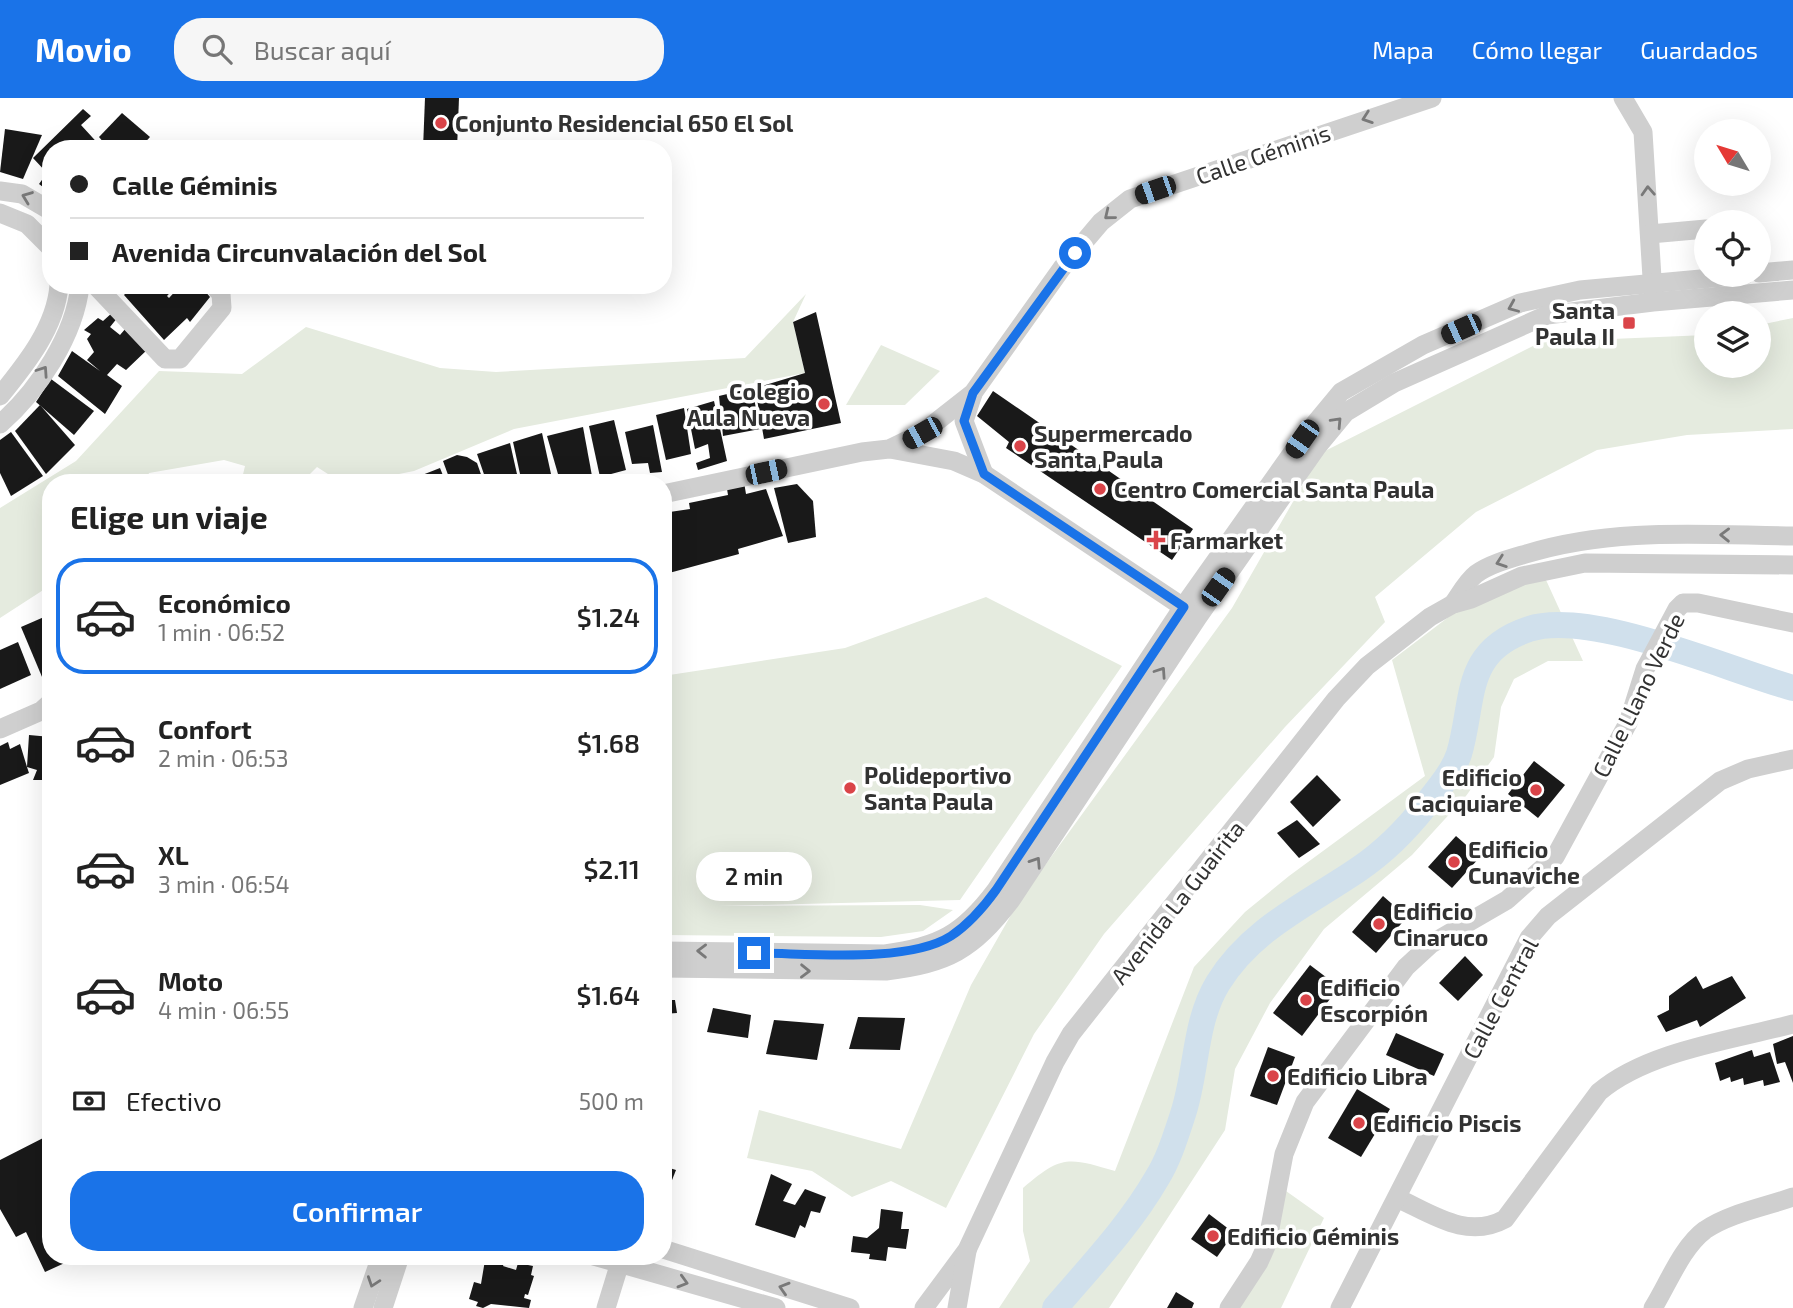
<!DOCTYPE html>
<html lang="es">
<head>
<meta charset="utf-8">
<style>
	:root { --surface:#fff; --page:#f6f6f6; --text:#222; --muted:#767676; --line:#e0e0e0; --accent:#1a73e8 }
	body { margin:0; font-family:"Exo 2",sans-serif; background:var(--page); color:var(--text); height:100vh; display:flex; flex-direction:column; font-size:26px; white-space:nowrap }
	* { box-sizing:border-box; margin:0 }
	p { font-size:23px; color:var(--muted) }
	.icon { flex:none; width:38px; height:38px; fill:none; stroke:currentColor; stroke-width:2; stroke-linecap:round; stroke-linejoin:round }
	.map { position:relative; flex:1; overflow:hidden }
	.sheet { position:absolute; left:42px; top:376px; width:630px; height:791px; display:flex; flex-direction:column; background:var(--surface); border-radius:28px; box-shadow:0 7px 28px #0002 }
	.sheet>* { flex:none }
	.banner { position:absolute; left:42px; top:42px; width:630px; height:154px; border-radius:28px; box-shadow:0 7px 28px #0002; display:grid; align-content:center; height:154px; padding:0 28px; background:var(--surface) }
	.needle { width:46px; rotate:308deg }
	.controls { position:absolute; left:1694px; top:21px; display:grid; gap:14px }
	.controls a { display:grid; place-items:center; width:77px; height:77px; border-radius:50%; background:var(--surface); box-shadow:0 7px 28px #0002; font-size:35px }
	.end { position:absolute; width:32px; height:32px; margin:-16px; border:9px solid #1a73e8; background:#fff; box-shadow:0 0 0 4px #fff }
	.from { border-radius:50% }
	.bubble { position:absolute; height:49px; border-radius:24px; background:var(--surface); box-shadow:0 7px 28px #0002; font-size:23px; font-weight:600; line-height:49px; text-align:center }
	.car { position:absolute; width:21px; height:42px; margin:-21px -10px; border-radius:9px; box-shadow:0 0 5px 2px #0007; background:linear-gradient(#222 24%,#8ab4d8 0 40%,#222 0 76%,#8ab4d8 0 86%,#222 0) }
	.banner b { display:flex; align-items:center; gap:24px; height:66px; font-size:26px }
	.banner b+b { border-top:2px solid var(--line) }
	.banner i { width:18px; height:18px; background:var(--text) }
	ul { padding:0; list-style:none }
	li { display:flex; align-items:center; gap:21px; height:116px; margin:0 14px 10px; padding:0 14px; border:4px solid transparent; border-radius:28px }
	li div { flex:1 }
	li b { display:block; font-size:26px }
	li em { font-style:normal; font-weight:600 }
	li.current { border-color:var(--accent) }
	li>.icon { width:63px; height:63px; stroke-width:1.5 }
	h2 { padding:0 28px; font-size:32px; line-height:84px }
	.pay { display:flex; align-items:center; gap:18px; height:77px; padding:0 28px; font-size:26px }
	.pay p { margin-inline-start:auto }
	.cta { display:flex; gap:14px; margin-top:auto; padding:14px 28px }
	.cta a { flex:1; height:80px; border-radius:28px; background:var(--accent); color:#fff; font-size:28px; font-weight:600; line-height:80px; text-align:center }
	header { display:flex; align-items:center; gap:42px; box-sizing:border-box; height:98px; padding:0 35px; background:var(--accent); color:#fff }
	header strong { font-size:33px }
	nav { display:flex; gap:38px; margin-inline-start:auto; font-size:24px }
	.search { width:490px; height:63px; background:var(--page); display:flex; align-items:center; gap:18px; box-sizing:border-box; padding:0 24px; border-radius:28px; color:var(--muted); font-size:26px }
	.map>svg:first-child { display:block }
	.green { fill:#e5ebdf }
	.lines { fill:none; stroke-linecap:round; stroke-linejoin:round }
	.river { stroke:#d0e0ec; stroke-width:26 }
	.building { fill:#191919 }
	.minor { stroke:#cfcfcf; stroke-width:19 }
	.oneway { stroke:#797979 }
	.route { stroke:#1a73e8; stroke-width:9 }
	.poi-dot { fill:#da4449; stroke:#fff; stroke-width:2.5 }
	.labels { text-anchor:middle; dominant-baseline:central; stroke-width:7; stroke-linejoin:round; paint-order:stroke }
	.poi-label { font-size:23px; font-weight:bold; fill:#323232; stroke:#fff; text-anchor:start }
	.street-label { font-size:23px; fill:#323232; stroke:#fff }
</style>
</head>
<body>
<header>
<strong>Movio</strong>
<div class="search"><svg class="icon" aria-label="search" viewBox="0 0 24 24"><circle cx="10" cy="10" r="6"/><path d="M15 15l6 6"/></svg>Buscar aquí</div>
<nav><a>Mapa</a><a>Cómo llegar</a><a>Guardados</a></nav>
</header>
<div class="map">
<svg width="1793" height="1210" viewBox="0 0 1793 1210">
	<rect width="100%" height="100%" fill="#fff"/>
	<g class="green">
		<polygon points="806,196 793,224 805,275 514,331 414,373 354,385 342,385 317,369 301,385 241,385 245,368 224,362 149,375 145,385 51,385 51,487 0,520 0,410 76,363 159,273 242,276 306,229 440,270 496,274 745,260"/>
		<polygon points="1793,220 1793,331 1687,337 1597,352 1476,414 1375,499 1385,524 1285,629 1104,836 1034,936 946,1110 891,1083 852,1099 812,1073 747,1060 759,1012 901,1051 971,887 1019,803 1232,510 1321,355 1541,244 1706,237 1706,268 1759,268 1759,227"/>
		<polygon points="881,247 940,273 905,307 846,307"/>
		<path d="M 1541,471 L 1583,563 L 1548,563 L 1514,581 L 1501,609 L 1494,659 L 1466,698 L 1412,757 L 1324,831 L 1270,905 L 1235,971 L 1225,1032 L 1109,1210 L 999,1210 L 1030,1163 L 1023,1133 L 1023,1090 C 1061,1057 1068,1059 1115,1073 L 1194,869 L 1245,814 L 1289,778 L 1425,678 L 1392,562 L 1467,505 Z"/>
		<polygon points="986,499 1122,568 960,802 717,808 920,807 953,812 923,833 881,839 663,837 663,578 845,550"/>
		<polygon points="1286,1093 1324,1120 1281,1210 1236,1210"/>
	</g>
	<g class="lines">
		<path class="river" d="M 1055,1210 C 1090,1169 1130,1127 1157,1080 C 1169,1061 1176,1037 1183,1016 C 1197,974 1194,924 1218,885 C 1252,830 1308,806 1359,771 C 1384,754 1406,732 1425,708 C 1437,692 1452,676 1459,656 C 1475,602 1462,553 1529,531 C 1591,511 1728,572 1793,590"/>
	</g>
	<g class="building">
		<polygon points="425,0 459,0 457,51 423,51"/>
		<polygon points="83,11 91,18 81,27 103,51 51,51 51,95 39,86 47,75 33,60"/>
		<polygon points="122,15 150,39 139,51 109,51 99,39"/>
		<polygon points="5,31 42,37 23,81 0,74"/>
		<polygon points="133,187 177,187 167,198 169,200 181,187 200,187 210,199 190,224 187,220 164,242 124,197"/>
		<polygon points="113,214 118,219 110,229 120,237 126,230 149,250 126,272 117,266 107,277 122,288 105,316 58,278 72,253 100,273 87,262 94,254 87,241 91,236 84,232 98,220 103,223"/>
		<polygon points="816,214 841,325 764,341 755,290 805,275 793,224"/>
		<polygon points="51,281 94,313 74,337 36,304"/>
		<polygon points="752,290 760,331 723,338 719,298"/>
		<polygon points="993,293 1193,431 1172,462 1006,350 1009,344 977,318"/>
		<polygon points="714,303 727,363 698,372 696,365 710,360 708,346 695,351 687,311"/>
		<polygon points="40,307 75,347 46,376 15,333"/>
		<polygon points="684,310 691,356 666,362 656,317"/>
		<polygon points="614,322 626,372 600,379 589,328"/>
		<polygon points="653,327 662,374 650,375 648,365 632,366 625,334"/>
		<polygon points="583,329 592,378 560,383 547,338"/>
		<polygon points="11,334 43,378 11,398 0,375 0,342"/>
		<polygon points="542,335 553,385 522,385 513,344"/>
		<polygon points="510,345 519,385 487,385 477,356"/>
		<polygon points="457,357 467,359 477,365 484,385 451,385 443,363"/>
		<polygon points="440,370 446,385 414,385 412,381"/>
		<polygon points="744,384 746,396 766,391 783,438 738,451 739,456 669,475 666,456 663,457 663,415 690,411 689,405 728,397 727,391"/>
		<polygon points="797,386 813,403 816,439 788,445 774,390"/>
		<polygon points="51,516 51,583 45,586 21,529"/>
		<polygon points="18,544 31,577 0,591 0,552"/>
		<polygon points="29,637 51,639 51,682 33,682 37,672 27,669 29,675 0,687 0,648 8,644 10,651 20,646 27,669"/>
		<polygon points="1534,663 1565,687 1538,720 1508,696"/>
		<polygon points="1317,677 1341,702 1313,729 1290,704"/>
		<polygon points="1297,722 1320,746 1299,760 1277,735"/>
		<polygon points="1456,738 1480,759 1452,790 1428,769"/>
		<polygon points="1383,798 1407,819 1376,855 1352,834"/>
		<polygon points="1465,858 1483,877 1458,903 1439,885"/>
		<polygon points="1310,867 1339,889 1302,938 1273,915"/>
		<polygon points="1696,878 1703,891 1732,878 1746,900 1700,929 1697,922 1666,934 1657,918 1669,912 1669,898"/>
		<polygon points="663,902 675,902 677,915 663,916"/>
		<polygon points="713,910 751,917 748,940 707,934"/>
		<polygon points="858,919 905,920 900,952 849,951"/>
		<polygon points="774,922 824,926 817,962 766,956"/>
		<polygon points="1396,935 1444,956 1434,978 1386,957"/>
		<polygon points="1793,938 1793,985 1785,964 1777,966 1773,946"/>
		<polygon points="1268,949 1295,959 1277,1007 1250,998"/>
		<polygon points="1752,952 1754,959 1770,954 1780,984 1764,988 1763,982 1744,987 1743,980 1731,984 1730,979 1720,983 1715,965"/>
		<polygon points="1357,991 1390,1011 1361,1059 1328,1040"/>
		<polygon points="51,1036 51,1158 80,1158 45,1174 26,1134 16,1139 0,1111 0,1062"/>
		<polygon points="663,1068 676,1072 667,1095 663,1094"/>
		<polygon points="771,1076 792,1086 783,1103 795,1107 805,1091 826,1099 820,1115 811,1113 805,1130 800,1127 795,1140 755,1127"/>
		<polygon points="881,1111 903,1114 901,1131 909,1131 906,1151 888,1149 886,1163 869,1161 870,1156 851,1154 853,1138 867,1140 879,1130"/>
		<polygon points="1209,1116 1234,1135 1217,1159 1191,1141"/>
		<polygon points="489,1158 506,1160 503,1168 516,1172 518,1165 533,1168 531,1177 534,1178 528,1197 525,1196 524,1200 531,1202 529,1210 491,1206 483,1210 476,1208 478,1204 469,1201 474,1184 481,1186 485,1162 488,1163"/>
		<polygon points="1176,1194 1194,1205 1192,1210 1167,1210"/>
	</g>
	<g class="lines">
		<g class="minor">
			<polyline points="1623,0 1643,34 1653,196"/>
			<polyline points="0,93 22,96 51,113"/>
			<polyline points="0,115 27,126 51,150"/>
			<polyline points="1650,136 1706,131"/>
			<polyline points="1759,175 1793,172"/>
			<polyline points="95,187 165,261 180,261 222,210 221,196 213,187"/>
			<polyline points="973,296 964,323 984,376"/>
			<path d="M 0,298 C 26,266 56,229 59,187"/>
			<path d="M 0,326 C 38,293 75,237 80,187"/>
			<polyline points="890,351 954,363 984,376 1192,515"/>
			<polyline points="663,396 862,354 889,351 922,335 973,295 1062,170 1101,124 1130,101 1432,0"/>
			<path d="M 1453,506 C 1460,496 1467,483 1476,476 C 1490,466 1509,461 1526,456 C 1613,429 1703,437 1793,438"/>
			<polyline points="0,631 41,613 51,604"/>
			<path d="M 663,853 L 885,856 C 939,849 963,836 996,792 L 1183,509 L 1302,341 L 1341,294 L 1423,247 L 1520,205 L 1580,192 L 1745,177"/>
			<path d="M 663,870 L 886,873 C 948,865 972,853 1011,802 L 1198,519 L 1317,349 L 1346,314 L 1394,285 L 1547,217 L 1653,204 L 1793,192"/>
			<path d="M 1397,1100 C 1432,1116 1467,1142 1505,1121 L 1599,994 C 1647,953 1732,942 1793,926"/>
			<polyline points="663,1151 850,1210"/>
			<polyline points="594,1158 776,1210"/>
			<polyline points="363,1210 381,1158"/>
			<polyline points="383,1210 400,1158"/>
			<polyline points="606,1210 622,1158"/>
			<polyline points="924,1210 967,1152 1055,964 1071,936 1336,601 1367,568 1430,519 1453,506 1471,501 1522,478 1585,465 1793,467"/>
			<polyline points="957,1210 967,1153"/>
			<polyline points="1229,1210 1259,1164 1267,1146 1284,1056 1305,1004 1406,869 1431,846 1507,802 1555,759 1628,625 1645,571 1677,511 1683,505 1698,505 1793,525"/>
			<polyline points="1340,1210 1529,840 1548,818 1720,683 1748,671 1793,661"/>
			<path d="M 1653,1210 C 1668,1186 1682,1149 1705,1132 C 1730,1115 1765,1109 1793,1099"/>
		</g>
	</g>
	<defs><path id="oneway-chevron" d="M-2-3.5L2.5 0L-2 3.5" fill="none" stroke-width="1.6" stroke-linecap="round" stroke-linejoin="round" transform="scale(1.75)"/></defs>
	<g class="oneway">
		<use href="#oneway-chevron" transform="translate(1367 20) rotate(161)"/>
		<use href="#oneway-chevron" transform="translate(1648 93) rotate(-93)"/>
		<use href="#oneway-chevron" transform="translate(27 99) rotate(-159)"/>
		<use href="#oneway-chevron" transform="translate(1109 117) rotate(141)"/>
		<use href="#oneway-chevron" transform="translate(1513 209) rotate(157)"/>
		<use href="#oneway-chevron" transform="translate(43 273) rotate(-56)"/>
		<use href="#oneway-chevron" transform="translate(1337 324) rotate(-47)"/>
		<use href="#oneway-chevron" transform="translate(1725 437) rotate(-179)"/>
		<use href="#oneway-chevron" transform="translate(1501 464) rotate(161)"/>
		<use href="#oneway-chevron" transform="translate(1161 574) rotate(-56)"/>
		<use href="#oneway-chevron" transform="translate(1036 764) rotate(-57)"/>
		<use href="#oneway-chevron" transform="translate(702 853) rotate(-179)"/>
		<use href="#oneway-chevron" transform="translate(805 873) rotate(1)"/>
		<use href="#oneway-chevron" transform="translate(373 1184) rotate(109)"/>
		<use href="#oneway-chevron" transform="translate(683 1184) rotate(16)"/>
		<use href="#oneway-chevron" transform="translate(784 1190) rotate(-163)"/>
	</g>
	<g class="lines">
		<path class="route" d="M 754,855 C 806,855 907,866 951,838 C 969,826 983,810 996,792 L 1184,509 L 984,376 L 964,323 L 973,295 L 1075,155"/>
	</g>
	<g class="poi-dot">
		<circle cx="441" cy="25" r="7"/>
		<rect x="1622" y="218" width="14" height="14" rx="3.5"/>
		<circle cx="824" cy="306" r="7"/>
		<circle cx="1020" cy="348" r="7"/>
		<circle cx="1100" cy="391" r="7"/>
		<path d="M1152.5 431.5h7v7h7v7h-7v7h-7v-7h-7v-7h7z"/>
		<circle cx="850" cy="690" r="7"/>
		<circle cx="1536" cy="692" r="7"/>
		<circle cx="1454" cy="764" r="7"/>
		<circle cx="1379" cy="826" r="7"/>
		<circle cx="1306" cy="902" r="7"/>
		<circle cx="1273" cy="978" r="7"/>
		<circle cx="1359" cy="1025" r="7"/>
		<circle cx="1213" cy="1138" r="7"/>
	</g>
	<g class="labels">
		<g class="poi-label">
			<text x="455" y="25">Conjunto Residencial 650 El Sol</text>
			<text x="1615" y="212" text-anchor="end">Santa<tspan x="1615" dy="26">Paula II</tspan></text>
			<text x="810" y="293" text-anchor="end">Colegio<tspan x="810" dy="26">Aula Nueva</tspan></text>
			<text x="1034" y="335">Supermercado<tspan x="1034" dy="26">Santa Paula</tspan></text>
			<text x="1114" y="391">Centro Comercial Santa Paula</text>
			<text x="1170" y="442">Farmarket</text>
			<text x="864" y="677">Polideportivo<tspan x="864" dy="26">Santa Paula</tspan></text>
			<text x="1522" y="679" text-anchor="end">Edificio<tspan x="1522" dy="26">Caciquiare</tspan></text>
			<text x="1468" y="751">Edificio<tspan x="1468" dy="26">Cunaviche</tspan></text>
			<text x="1393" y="813">Edificio<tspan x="1393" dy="26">Cinaruco</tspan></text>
			<text x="1320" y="889">Edificio<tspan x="1320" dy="26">Escorpión</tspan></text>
			<text x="1287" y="978">Edificio Libra</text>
			<text x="1373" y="1025">Edificio Piscis</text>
			<text x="1227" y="1138">Edificio Géminis</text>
		</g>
		<g class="street-label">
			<text transform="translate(1263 56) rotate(-19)">Calle Géminis</text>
			<text transform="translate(1638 597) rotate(-64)">Calle Llano Verde</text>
			<text transform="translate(1177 804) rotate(-52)">Avenida La Guairita</text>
			<text transform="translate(1500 900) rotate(-62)">Calle Central</text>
		</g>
	</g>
</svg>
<div class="controls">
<a><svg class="needle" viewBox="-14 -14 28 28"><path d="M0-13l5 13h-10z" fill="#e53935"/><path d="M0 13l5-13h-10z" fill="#767676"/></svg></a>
<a><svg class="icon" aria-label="locate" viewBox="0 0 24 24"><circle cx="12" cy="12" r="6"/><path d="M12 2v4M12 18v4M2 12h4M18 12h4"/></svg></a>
<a><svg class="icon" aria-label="layers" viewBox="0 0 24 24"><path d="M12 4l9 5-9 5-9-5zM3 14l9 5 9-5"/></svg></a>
</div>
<i class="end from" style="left:1075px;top:155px"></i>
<i class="end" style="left:754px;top:855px"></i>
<div class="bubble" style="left:696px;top:754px;width:116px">2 min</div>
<i class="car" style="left:1155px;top:92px;rotate:251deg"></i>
<i class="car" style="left:1461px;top:231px;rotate:246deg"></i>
<i class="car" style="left:922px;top:335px;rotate:241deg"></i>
<i class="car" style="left:1302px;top:341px;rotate:215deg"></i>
<i class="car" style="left:766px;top:374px;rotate:78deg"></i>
<i class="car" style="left:1218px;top:489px;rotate:35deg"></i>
<div class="banner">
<b><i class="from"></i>Calle Géminis</b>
<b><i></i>Avenida Circunvalación del Sol</b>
</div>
<section class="sheet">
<h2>Elige un viaje</h2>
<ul>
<li class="current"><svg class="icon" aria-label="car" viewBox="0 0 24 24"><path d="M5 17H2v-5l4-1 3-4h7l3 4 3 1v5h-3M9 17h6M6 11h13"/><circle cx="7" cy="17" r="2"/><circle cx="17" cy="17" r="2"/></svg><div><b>Económico</b><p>1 min · 06:52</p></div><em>$1.24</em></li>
<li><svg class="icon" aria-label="car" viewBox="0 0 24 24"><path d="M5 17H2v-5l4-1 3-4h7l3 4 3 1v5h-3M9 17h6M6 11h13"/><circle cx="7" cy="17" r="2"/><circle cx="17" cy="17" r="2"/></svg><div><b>Confort</b><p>2 min · 06:53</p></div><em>$1.68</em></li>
<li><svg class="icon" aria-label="car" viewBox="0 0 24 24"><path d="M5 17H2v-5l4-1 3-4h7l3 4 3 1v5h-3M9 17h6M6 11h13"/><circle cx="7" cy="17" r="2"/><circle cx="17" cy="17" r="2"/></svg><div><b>XL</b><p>3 min · 06:54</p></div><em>$2.11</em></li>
<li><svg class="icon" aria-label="car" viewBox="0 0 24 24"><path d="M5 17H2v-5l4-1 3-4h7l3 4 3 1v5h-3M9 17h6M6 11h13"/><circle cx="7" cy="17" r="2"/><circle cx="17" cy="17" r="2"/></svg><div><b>Moto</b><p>4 min · 06:55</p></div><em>$1.64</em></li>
</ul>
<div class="pay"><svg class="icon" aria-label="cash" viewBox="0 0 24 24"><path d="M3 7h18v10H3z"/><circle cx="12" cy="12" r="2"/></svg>Efectivo<p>500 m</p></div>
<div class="cta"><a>Confirmar</a></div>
</section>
</div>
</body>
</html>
